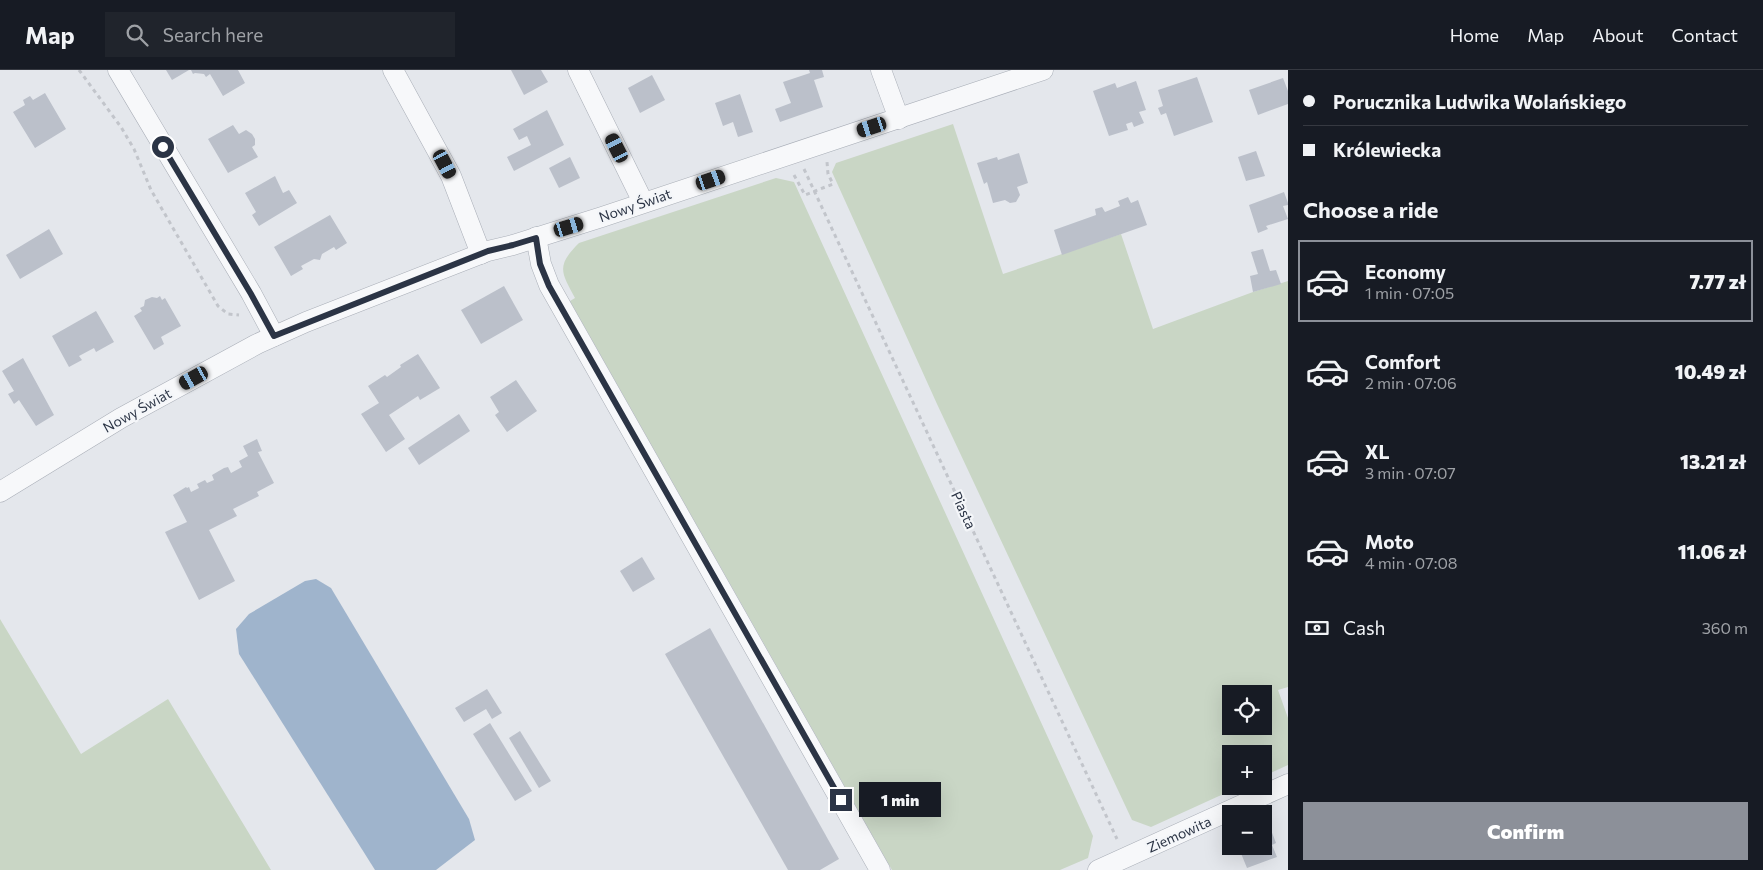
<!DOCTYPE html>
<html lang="en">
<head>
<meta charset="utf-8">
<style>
	:root { --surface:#171b24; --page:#20242c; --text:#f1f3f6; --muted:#9ea1a6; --line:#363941; --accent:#8c9099 }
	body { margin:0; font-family:Commissioner,sans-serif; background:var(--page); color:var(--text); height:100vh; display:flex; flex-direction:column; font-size:19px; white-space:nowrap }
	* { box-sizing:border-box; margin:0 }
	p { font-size:16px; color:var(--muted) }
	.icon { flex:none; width:28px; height:28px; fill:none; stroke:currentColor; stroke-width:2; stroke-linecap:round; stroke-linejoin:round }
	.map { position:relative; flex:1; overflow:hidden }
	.drawer { display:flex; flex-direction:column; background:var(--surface); width:475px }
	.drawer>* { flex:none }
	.hud { display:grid; align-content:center; height:110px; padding:0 15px; background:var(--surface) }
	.fabs { position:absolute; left:1222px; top:615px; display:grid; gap:10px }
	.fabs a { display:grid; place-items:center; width:50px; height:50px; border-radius:0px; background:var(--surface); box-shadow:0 5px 20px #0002; font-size:25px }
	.end { position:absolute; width:22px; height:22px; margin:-11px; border:6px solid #2b3445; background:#fff; box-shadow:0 0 0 2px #fff }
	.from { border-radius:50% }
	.bubble { position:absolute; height:35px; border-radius:0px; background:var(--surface); box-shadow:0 5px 20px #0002; font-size:16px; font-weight:800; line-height:35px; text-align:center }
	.car { position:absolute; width:15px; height:30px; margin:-15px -8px; border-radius:6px; box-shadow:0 0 4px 1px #0007; background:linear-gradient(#222 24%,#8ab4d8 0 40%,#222 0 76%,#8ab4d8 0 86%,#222 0) }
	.hud b { display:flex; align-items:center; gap:18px; height:48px; font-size:19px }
	.hud b+b { border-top:1px solid var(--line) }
	.hud i { width:12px; height:12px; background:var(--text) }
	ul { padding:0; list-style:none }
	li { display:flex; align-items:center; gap:15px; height:82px; margin:0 10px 8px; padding:0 5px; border:2px solid transparent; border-radius:0px }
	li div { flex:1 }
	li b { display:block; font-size:19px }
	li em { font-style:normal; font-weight:800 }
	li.on { border-color:var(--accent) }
	li>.icon { width:45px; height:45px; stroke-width:1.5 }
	h2 { padding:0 15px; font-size:22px; line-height:60px }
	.pay { display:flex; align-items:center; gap:12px; height:55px; padding:0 15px; font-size:19px }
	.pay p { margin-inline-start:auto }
	.cta { display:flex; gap:10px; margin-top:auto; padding:10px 15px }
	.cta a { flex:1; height:58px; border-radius:0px; background:var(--accent); color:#fff; font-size:20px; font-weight:800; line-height:58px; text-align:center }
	header { display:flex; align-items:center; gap:30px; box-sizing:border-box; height:70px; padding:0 25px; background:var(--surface); border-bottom:1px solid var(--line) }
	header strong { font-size:24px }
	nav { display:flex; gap:28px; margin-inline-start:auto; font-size:18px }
	.search { width:350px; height:45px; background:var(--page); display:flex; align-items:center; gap:12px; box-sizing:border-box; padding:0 18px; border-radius:0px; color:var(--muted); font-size:19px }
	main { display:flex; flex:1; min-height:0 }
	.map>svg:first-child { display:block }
	.green { fill:#c9d6c5; fill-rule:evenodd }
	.water { fill:#9fb4cc }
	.building { fill:#bbc0ca }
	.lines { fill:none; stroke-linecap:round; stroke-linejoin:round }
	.street-casing { stroke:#a9aeb7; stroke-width:21 }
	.path { stroke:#c2c5cb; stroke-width:3; stroke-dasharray:4 4; stroke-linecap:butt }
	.street { stroke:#f7f8fa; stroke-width:20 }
	.route { stroke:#2b3445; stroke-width:6 }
	.labels { text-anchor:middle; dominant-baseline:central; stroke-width:4.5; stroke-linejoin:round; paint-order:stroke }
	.street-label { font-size:14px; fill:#2b3445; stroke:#f4f6f9 }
</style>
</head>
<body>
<header>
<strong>Map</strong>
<div class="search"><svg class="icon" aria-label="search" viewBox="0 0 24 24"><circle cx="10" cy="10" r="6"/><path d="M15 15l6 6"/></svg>Search here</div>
<nav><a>Home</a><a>Map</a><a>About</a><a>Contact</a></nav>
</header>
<main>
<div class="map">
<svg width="1288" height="800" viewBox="0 0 1288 800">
	<rect width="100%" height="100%" fill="#e4e7ec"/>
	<g class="green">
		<path d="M 953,54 L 1003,204 L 1121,164 L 1153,259 L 1253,222 L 1288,211 L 1288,617 L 1278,620 L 1288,648 L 1288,695 L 1264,706 L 1264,684 L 1231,684 L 1231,716 L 1241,716 L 1151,757 L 1132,750 L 937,334 L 832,102 L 836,93 ZM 1231,624 L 1264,624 L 1264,656 L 1231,656 Z"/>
		<path d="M 776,108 L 794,112 L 1093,766 L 1088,788 L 1060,800 L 892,800 L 570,231 L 575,228 C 561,202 556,196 579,173 Z"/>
		<polygon points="0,549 81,684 168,629 271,800 0,800"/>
	</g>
	<polygon class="water" points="316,509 331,518 469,749 475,770 436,800 375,800 239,584 236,559 249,544 305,511"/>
	<g class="building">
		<polygon points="166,0 189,0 172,10"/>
		<polygon points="191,0 238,0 245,13 223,26 210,4 206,7 204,4 195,3 193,4"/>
		<polygon points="511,0 541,0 548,12 524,25"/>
		<polygon points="809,0 822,0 824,7 814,10 823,37 780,52 775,39 791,33 783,12 810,3"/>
		<polygon points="652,5 665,30 640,43 628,18"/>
		<polygon points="1197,7 1213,52 1174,66 1166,43 1161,45 1158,38 1163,36 1158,20"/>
		<polygon points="1283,8 1288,21 1288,34 1258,45 1249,20"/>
		<polygon points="1136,11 1146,40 1139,42 1144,53 1134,57 1132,52 1126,54 1128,60 1109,66 1093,21 1115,13 1117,18"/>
		<polygon points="45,23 66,59 35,78 13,42 25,35 23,30 30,26 33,30"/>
		<polygon points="740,24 753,62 738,67 733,52 723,56 715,33"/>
		<polygon points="547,40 564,75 514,101 507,87 531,75 527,66 519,70 513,59"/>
		<polygon points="233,55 239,64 246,60 252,64 255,69 255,75 252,77 258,87 228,103 208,69"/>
		<polygon points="1256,81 1265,106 1246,111 1238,87"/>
		<polygon points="1019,83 1028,113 1017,117 1020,125 1016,132 1010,133 1005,130 993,133 987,112 984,114 977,93 997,87 998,90"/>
		<polygon points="570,87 580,108 559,118 549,98"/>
		<polygon points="275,106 283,123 289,120 297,133 259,156 252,145 256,142 245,123"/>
		<polygon points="1284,122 1288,133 1288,135 1283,136 1288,149 1266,156 1268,159 1258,163 1249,135"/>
		<polygon points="1128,127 1131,133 1138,130 1147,155 1062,185 1054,160 1096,145 1095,139 1102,137 1105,142 1120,136 1118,131"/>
		<polygon points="330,145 347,173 336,180 334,177 322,184 320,190 314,189 301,196 303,199 291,206 274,177"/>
		<polygon points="49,159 63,184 20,209 6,185"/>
		<polygon points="1263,179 1270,201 1276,200 1281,214 1253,222 1250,206 1258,204 1251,182"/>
		<polygon points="504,216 523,250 481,274 461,240"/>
		<polygon points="160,226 162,230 165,228 181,256 161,267 164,274 154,280 134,246 142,241 140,238 144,236 145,230 152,227 157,228"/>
		<polygon points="96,241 114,272 96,282 94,278 79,286 82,290 69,297 52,266"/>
		<polygon points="418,284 440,318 420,330 418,326 389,345 405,369 386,382 361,344 379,333 368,316 385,305 387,307 401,297 400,295"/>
		<polygon points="23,288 54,345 36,356 19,330 14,334 8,324 14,321 2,301"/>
		<polygon points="516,310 537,341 507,362 495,345 499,342 490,327"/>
		<polygon points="459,344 470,361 419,395 408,378"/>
		<polygon points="257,369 262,381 258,382 274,413 257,422 259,426 233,439 237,446 209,460 235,511 199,530 165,462 187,452 173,425 186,417 187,418 189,417 191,422 199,418 197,414 205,410 207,413 214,410 212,405 224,398 228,397 231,403 242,397 239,391 248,386 243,376"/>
		<polygon points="642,487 655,509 633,522 620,501"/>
		<polygon points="710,558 839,789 820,800 788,800 665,584"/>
		<polygon points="487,619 502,643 492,649 486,639 464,652 455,638"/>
		<polygon points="490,653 532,721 515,731 473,664"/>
		<polygon points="520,661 551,711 539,718 509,668"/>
		<polygon points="1271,760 1276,773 1272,775 1277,787 1247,798 1238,776 1264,776 1264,763"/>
	</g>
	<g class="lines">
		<g class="street-casing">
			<g id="street">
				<polyline points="118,0 251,223 274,266"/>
				<polyline points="393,0 451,106 481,184"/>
				<polyline points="578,0 643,132"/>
				<polyline points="881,0 899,49"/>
				<polyline points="536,167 541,194 549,215 880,800"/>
				<polyline points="0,422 121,348 257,274 306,252 488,181 513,175 602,147 1043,0"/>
				<polyline points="1098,800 1288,714"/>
			</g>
		</g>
		<g class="path">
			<polyline points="79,0 121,57 134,79 151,120 218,236 228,244 239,245"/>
			<polyline points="804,99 1117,769"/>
			<polyline points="794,105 805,125 833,114 828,104 827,92"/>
		</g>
		<use href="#street" class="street"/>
	</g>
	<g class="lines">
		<polyline class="route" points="163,77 251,224 274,266 488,181 513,175 536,168 540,194 549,216 841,730"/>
	</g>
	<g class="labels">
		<g class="street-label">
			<text transform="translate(635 135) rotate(-19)">Nowy Świat</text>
			<text transform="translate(137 340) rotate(-29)">Nowy Świat</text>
			<text transform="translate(964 440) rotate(65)">Piasta</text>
			<text transform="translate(1179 764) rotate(-24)">Ziemowita</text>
		</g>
	</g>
</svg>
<div class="fabs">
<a><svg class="icon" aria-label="locate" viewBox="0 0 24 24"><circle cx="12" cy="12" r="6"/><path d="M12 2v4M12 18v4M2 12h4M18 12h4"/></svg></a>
<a>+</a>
<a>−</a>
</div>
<i class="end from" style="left:163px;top:77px"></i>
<i class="end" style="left:841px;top:730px"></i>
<div class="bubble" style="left:859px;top:712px;width:82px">1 min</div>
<i class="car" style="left:872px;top:57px;rotate:252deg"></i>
<i class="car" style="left:617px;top:78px;rotate:333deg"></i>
<i class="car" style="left:445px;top:94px;rotate:152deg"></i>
<i class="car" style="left:711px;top:110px;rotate:71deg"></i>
<i class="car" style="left:569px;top:157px;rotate:73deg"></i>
<i class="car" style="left:194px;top:308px;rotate:241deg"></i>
</div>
<section class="drawer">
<div class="hud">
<b><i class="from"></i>Porucznika Ludwika Wolańskiego</b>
<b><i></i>Królewiecka</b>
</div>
<h2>Choose a ride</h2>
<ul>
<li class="on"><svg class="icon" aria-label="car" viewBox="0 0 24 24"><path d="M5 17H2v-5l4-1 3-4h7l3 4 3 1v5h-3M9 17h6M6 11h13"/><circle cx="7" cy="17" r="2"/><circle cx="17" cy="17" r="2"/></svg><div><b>Economy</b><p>1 min · 07:05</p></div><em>7.77 zł</em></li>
<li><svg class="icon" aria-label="car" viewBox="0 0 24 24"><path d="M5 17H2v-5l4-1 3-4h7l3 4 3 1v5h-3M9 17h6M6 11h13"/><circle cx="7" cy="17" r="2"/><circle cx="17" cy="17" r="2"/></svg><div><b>Comfort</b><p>2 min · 07:06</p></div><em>10.49 zł</em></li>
<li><svg class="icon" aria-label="car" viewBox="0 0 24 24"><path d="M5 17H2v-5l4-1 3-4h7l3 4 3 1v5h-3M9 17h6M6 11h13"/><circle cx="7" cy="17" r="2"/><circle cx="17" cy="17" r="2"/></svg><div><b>XL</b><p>3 min · 07:07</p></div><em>13.21 zł</em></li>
<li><svg class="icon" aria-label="car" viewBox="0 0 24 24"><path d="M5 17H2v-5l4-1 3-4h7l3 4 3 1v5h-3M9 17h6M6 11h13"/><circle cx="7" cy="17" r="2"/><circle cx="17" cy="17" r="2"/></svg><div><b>Moto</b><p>4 min · 07:08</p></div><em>11.06 zł</em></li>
</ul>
<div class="pay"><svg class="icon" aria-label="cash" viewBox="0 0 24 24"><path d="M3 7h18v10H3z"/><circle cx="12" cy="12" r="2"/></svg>Cash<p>360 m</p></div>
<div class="cta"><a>Confirm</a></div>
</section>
</main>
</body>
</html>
